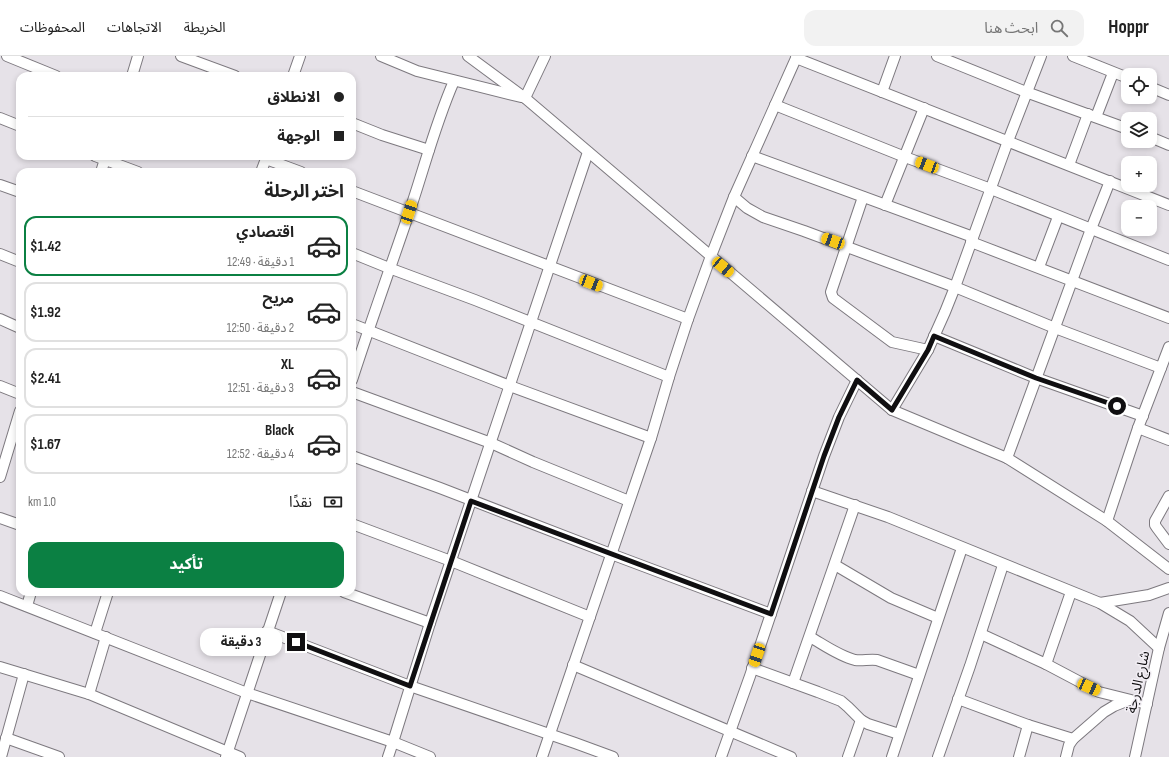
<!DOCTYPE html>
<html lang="ar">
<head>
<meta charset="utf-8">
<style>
	:root { --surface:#fff; --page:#f2f2f2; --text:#222; --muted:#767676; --line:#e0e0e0; --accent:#0b8043 }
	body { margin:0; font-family:"Sofia Sans Condensed","Noto Sans Arabic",sans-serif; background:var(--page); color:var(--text); direction:rtl; height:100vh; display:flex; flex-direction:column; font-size:15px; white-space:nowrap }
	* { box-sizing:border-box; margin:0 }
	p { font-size:13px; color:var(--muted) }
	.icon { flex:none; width:22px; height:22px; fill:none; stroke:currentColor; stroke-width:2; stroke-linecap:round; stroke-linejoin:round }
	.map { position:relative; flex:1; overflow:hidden; direction:ltr }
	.side { position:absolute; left:16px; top:112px; width:340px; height:428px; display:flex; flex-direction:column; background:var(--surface); border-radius:12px; box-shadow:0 2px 6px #0003; direction:rtl }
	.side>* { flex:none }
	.guide { position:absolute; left:16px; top:16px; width:340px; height:88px; border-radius:12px; box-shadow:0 2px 6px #0003; direction:rtl; display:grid; align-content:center; height:88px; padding:0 12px; background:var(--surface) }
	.tools { position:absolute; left:1121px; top:12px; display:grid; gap:8px }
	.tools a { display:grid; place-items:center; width:36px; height:36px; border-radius:8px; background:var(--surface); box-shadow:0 2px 6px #0003; font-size:20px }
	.end { position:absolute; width:18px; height:18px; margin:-9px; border:5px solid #100f11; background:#fff; box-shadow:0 0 0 2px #fff }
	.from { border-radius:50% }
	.bubble { position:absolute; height:28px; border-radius:12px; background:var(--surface); box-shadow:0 2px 6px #0003; font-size:13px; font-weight:700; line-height:28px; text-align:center; direction:rtl }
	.car { position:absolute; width:12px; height:24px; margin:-12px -6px; border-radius:5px; box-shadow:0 0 3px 1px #0007; background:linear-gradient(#f5c518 24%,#345 0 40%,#f5c518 0 76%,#345 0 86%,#f5c518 0) }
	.guide b { display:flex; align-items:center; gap:14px; height:38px; font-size:15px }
	.guide b+b { border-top:1px solid var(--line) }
	.guide i { width:10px; height:10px; background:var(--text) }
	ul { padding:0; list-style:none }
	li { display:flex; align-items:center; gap:12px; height:60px; margin:0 8px 6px; padding:0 4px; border:2px solid var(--line); border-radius:12px }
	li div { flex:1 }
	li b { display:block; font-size:15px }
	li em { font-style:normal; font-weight:700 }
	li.current { border-color:var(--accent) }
	li>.icon { width:36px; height:36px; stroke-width:1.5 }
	h2 { padding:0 12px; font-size:18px; line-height:48px }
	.pay { display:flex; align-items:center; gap:10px; height:44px; padding:0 12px; font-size:15px }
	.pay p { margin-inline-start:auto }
	.action { display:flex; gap:8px; margin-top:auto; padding:8px 12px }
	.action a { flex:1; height:46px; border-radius:12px; background:var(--accent); color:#fff; font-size:16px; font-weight:700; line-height:46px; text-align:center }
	header { display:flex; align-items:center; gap:24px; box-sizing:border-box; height:56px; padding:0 20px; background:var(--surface); border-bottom:1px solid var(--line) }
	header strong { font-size:19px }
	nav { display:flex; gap:22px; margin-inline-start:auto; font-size:14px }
	.search { width:280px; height:36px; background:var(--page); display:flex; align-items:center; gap:10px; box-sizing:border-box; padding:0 14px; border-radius:12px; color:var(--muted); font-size:15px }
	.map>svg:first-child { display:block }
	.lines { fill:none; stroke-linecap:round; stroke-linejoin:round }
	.minor-casing { stroke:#7d797f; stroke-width:12 }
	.minor { stroke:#fff; stroke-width:10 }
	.route { stroke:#100f11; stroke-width:5 }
	.labels { text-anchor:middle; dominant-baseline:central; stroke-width:3; stroke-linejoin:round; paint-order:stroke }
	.street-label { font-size:14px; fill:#100f11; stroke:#f3eff5 }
</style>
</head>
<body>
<header>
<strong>Hoppr</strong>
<div class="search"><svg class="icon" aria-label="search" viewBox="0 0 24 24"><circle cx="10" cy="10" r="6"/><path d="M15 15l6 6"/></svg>ابحث هنا</div>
<nav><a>الخريطة</a><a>الاتجاهات</a><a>المحفوظات</a></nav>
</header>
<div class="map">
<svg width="1169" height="701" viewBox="0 0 1169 701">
	<rect width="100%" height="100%" fill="#e6e2e8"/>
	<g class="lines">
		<g class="minor-casing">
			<g id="minor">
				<polyline points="7,0 56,20"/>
				<polyline points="181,0 235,20"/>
				<polyline points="381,0 417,15 521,41"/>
				<polyline points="468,0 525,42 892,354 1007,402 1107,465 1169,513"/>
				<polyline points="937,0 1026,36 1128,73"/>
				<polyline points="1073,0 1128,22"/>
				<polyline points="796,2 1169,149"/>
				<polyline points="132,20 138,0"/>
				<polyline points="293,20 300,0"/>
				<polyline points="1150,31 1169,39"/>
				<polyline points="882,36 895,0"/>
				<polyline points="525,42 545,0"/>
				<polyline points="775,49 905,101 991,133 1169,204"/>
				<polyline points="1096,61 1113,17"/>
				<polyline points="0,62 20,70"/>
				<polyline points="352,67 382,79 429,94"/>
				<polyline points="1150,81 1169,89"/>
				<polyline points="95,100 138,116"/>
				<polyline points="752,100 973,181"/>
				<polyline points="266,103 301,116"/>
				<polyline points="1069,109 1088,58"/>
				<polyline points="101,116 106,100"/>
				<polyline points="261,116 267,100"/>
				<polyline points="0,129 20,136"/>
				<polyline points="352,135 688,263"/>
				<polyline points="734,141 747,152 763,161 804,175 955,231 1055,272 1161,312"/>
				<polyline points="863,141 831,236 833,242 892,286 928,294"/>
				<polyline points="885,149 924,52"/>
				<polyline points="971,186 1169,262"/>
				<polyline points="352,197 389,212 475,244 669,321"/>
				<polyline points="0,198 20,206"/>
				<polyline points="1039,211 1058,161"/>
				<polyline points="0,263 20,272"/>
				<polyline points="352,268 510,330 651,382"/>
				<polyline points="934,280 1036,322 1143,360"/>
				<path d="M 352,324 C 370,268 390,213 409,157 C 424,113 435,68 454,25"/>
				<polyline points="0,330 20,338"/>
				<polyline points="352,336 491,387 533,406 629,445"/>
				<polyline points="892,354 928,294 945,256 955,231 1008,85 1041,0"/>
				<polyline points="1138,372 1169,384"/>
				<polyline points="352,400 440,432 611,498 771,558"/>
				<polyline points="1007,402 1091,173 1110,125"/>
				<polyline points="0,421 20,355"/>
				<polyline points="812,435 888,461 1100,547 1130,565 1159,592"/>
				<polyline points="1169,440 1155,465 1155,469 1157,472 1169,488"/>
				<polyline points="0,462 20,469"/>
				<polyline points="1107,465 1138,372 1169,291"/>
				<polyline points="352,468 451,505 590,561"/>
				<polyline points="835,509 891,542 938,562"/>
				<polyline points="344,536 430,567"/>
				<polyline points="0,540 247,637 393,686 430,701"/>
				<polyline points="1100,547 1149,539 1169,532"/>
				<polyline points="27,550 31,536"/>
				<polyline points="267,575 410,630 575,687 613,701"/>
				<polyline points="95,577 108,536"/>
				<polyline points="981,578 1046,608 1099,636 1147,648"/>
				<path d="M 810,581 C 824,589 839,600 855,604 C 862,605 870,603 877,604 L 919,619"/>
				<polyline points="1046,608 1071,536"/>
				<polyline points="573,609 791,701"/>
				<polyline points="0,611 89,638 240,701"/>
				<polyline points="752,612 818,636 841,645 848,651 861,664 868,668 899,678"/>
				<polyline points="793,627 855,449"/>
				<polyline points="89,638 106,581"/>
				<polyline points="958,643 1028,669 1073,683"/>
				<polyline points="6,682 59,701"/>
				<polyline points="1,701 24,618"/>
				<polyline points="226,701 281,536"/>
				<polyline points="388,701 393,686 430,567 588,96"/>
				<polyline points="542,701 651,382 669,321 688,263 711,200 734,141 797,0"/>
				<polyline points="721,701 750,620 824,400 839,361 857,324"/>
				<polyline points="848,701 861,664"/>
				<polyline points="892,701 962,492"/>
				<polyline points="938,701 970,610 1003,509"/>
				<polyline points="1019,701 1028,669"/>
				<polyline points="1066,701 1069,689 1073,683 1104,656 1114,650 1129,644"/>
				<polyline points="1135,701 1159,592 1169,557"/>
			</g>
		</g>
		<use href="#minor" class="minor"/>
	</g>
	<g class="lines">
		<polyline class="route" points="296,586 410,630 471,445 771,558 824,400 839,361 857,324 892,354 928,294 934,280 1036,322 1117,350"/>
	</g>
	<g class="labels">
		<g class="street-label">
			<text transform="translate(1138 626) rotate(-77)">شارع الدرجة</text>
		</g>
	</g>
</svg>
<div class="tools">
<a><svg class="icon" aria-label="locate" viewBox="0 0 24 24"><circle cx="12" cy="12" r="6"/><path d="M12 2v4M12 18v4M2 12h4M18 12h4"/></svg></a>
<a><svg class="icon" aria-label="layers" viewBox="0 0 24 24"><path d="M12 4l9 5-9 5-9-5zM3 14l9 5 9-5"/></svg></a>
<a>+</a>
<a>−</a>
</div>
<i class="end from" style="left:1117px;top:350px"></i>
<i class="end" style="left:296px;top:586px"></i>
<div class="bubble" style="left:200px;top:572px;width:82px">3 دقيقة</div>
<i class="car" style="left:927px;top:109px;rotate:291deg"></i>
<i class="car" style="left:409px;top:156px;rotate:18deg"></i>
<i class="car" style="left:833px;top:185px;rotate:290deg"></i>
<i class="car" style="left:723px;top:211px;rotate:130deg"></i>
<i class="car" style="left:591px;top:227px;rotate:111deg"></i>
<i class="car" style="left:757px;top:599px;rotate:199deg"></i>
<i class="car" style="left:1089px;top:631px;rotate:114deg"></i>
<div class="guide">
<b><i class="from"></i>الانطلاق</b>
<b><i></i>الوجهة</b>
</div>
<section class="side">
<h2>اختر الرحلة</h2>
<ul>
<li class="current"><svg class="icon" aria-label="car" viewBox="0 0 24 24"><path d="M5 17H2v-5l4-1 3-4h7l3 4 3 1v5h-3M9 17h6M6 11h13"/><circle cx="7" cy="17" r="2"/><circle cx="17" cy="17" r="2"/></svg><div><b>اقتصادي</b><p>1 دقيقة · 12:49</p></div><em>$1.42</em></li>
<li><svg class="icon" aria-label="car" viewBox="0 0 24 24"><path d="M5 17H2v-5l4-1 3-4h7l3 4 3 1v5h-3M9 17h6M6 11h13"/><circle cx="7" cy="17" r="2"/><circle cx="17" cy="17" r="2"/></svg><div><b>مريح</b><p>2 دقيقة · 12:50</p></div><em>$1.92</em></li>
<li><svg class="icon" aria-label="car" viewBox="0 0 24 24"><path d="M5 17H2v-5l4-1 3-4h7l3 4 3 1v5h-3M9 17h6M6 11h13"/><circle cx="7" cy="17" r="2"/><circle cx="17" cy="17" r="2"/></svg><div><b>XL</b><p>3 دقيقة · 12:51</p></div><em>$2.41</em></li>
<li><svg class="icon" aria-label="car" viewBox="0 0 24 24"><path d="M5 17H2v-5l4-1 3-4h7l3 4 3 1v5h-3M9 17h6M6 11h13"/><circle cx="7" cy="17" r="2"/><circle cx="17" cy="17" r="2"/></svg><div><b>Black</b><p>4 دقيقة · 12:52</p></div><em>$1.67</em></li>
</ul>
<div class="pay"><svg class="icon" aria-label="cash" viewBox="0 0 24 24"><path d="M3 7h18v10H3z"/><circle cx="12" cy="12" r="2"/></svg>نقدًا<p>1.0 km</p></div>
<div class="action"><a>تأكيد</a></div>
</section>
</div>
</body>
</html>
